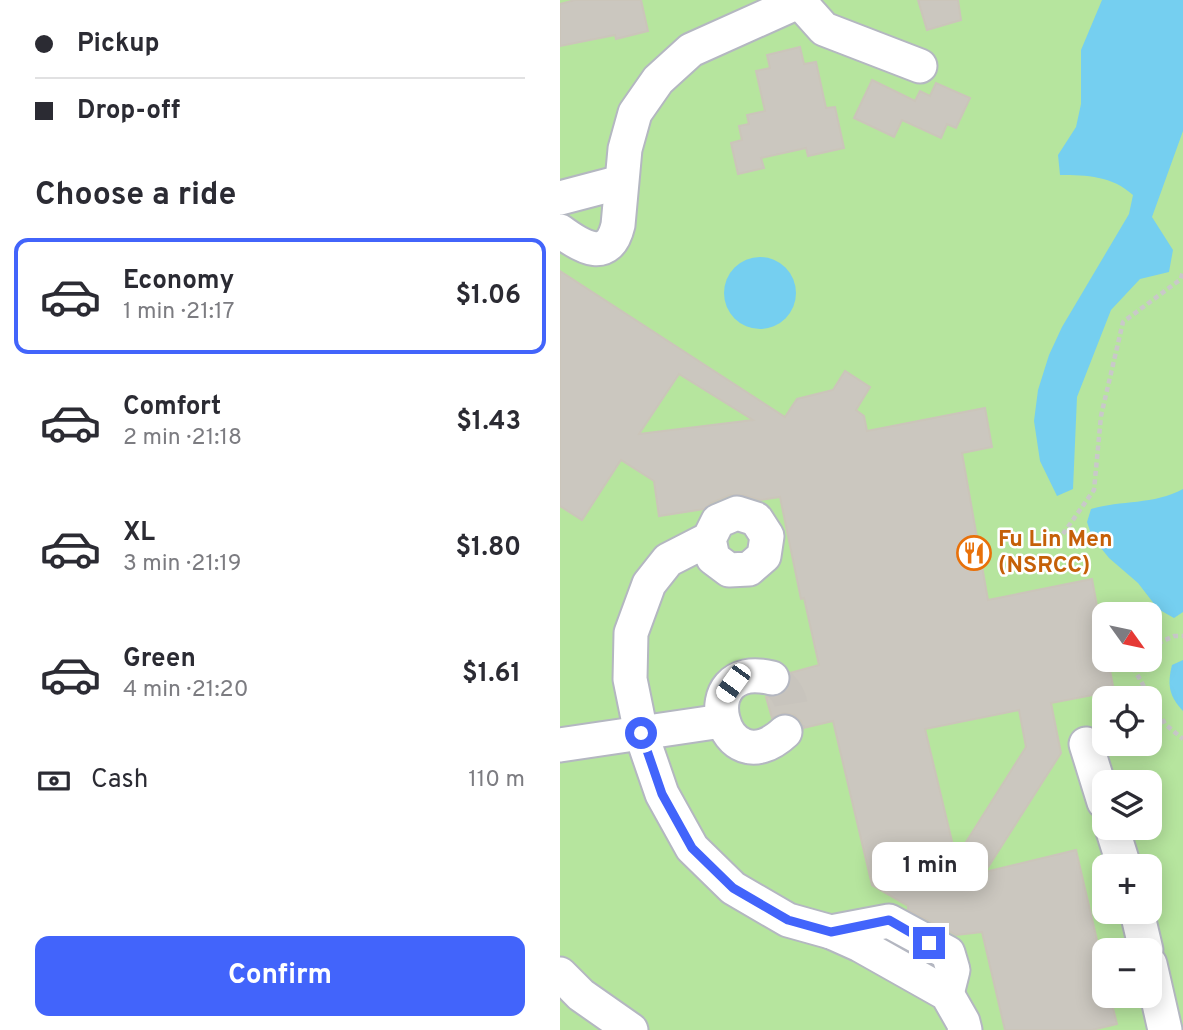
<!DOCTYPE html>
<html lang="en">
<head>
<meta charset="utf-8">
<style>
	:root { --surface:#fff; --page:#f2f2f3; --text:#2b2b33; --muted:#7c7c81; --line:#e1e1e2; --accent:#4264fb }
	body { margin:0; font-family:Overpass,sans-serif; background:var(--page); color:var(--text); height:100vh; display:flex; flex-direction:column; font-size:26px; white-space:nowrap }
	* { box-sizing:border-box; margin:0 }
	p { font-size:23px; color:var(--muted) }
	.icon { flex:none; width:38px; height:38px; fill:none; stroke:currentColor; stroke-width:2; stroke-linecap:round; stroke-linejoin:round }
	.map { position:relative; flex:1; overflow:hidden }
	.side { display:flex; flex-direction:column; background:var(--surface); width:560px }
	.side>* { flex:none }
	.guide { display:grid; align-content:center; height:154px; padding:0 35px; background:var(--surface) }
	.needle { width:46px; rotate:123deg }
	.controls { position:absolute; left:532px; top:602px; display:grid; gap:14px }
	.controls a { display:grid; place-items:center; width:70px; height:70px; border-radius:14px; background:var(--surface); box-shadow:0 4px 18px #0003; font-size:35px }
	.end { position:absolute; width:32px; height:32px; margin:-16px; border:9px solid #4264fb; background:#fff; box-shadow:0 0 0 4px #fff }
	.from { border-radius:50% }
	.bubble { position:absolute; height:49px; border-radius:14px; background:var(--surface); box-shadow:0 4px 18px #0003; font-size:23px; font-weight:700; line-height:49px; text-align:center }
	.car { position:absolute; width:21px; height:42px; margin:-21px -10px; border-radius:9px; box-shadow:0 0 5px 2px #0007; background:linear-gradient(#fff 24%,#345 0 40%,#fff 0 76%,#345 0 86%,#fff 0) }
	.guide b { display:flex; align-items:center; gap:24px; height:66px; font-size:26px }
	.guide b+b { border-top:2px solid var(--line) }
	.guide i { width:18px; height:18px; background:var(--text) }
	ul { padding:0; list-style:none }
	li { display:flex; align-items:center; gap:21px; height:116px; margin:0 14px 10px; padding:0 21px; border:4px solid transparent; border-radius:14px }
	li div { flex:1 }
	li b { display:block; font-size:26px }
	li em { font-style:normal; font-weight:700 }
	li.current { border-color:var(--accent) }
	li>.icon { width:63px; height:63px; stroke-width:1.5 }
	h2 { padding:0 35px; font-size:32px; line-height:84px }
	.pay { display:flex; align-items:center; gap:18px; height:77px; padding:0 35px; font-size:26px }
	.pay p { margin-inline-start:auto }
	.cta { display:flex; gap:14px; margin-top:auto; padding:14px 35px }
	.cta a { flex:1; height:80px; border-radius:14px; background:var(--accent); color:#fff; font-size:28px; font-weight:700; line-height:80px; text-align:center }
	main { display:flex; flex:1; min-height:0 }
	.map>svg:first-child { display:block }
	.green { fill:#b6e59e; fill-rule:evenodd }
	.water { fill:#75cff0 }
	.building { fill:#cbc7bf; stroke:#cbc5ba; stroke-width:2; fill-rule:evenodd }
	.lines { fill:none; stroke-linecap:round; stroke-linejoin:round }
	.minor-tunnel { stroke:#c8c4bd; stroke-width:33; stroke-dasharray:33 17; stroke-linecap:butt }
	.minor-casing { stroke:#b4b7c1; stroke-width:37 }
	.path { stroke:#c9c9c9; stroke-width:4.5; stroke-dasharray:5 3.5; stroke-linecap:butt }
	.minor { stroke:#fff; stroke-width:33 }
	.route { stroke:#4264fb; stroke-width:9 }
	.labels { text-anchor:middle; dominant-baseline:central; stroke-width:5; stroke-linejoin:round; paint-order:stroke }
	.food-label { font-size:23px; font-weight:bold; fill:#c56008; stroke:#fff; text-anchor:start }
</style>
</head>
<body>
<main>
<section class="side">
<div class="guide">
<b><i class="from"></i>Pickup</b>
<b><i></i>Drop-off</b>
</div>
<h2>Choose a ride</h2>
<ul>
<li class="current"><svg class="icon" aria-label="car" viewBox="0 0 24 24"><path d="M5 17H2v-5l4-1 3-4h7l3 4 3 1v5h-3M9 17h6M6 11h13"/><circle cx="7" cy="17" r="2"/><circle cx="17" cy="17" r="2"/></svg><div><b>Economy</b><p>1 min · 21:17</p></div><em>$1.06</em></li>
<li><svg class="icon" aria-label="car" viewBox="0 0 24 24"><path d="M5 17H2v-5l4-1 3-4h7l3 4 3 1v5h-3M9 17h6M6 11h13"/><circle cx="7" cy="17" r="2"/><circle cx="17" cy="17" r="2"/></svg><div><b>Comfort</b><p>2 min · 21:18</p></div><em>$1.43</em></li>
<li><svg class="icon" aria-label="car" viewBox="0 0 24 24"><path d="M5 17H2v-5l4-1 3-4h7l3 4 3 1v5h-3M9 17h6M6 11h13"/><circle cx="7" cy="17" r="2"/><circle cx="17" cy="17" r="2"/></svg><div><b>XL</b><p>3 min · 21:19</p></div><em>$1.80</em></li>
<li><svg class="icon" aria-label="car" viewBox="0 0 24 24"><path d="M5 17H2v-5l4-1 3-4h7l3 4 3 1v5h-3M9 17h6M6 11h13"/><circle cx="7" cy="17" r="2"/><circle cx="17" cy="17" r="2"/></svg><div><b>Green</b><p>4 min · 21:20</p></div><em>$1.61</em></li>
</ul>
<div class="pay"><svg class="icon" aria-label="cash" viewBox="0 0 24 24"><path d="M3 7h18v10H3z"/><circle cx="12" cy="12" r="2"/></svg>Cash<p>110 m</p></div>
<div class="cta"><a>Confirm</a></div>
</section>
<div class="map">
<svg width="623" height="1030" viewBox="0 0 623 1030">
	<rect width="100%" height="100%" fill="#efe9e1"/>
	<path class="green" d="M 0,0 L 623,0 L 623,1030 L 0,1030 ZM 544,614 L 590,614 L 590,660 L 544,660 ZM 544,698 L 590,698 L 590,744 L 544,744 ZM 544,782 L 590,782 L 590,828 L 544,828 ZM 544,866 L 590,866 L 590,912 L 544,912 ZM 544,950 L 590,950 L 590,996 L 544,996 Z"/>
	<g class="water">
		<path d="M 542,0 L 623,0 L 623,131 L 592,217 L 613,250 L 609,272 L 580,279 L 551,310 L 517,397 L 513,489 L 497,496 L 480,461 L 474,421 L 478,390 L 489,355 L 502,327 L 569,214 L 573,195 C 552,176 527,175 500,175 L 498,155 L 516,127 L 521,104 L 521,50 Z"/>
		<circle cx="200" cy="293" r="36"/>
		<path d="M 623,489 L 623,612 L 614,618 L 598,609 L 578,583 L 549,558 L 532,537 L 527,522 L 531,509 C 561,500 594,505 623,489 Z"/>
		<path d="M 623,660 L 623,711 C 609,696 607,685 612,665 Z"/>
	</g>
	<g class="building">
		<polygon points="15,0 81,0 88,31 56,39 55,35 0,46 0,4"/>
		<polygon points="358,0 398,0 401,20 367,30"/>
		<polygon points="240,47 244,64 256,62 266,108 275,107 284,148 248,156 246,148 201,158 204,168 178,174 171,143 182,140 179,126 189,124 187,115 205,111 196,71 210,68 207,55"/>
		<polygon points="312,80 355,101 360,91 370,96 376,83 410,98 396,128 387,124 381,138 342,120 334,137 294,118"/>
		<path d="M 0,271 L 225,417 L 237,399 L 273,390 L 285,371 L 310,387 L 296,410 L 304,416 L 307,431 L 425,408 L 432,447 L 402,453 L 428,600 L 532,579 L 544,643 L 544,660 L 548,660 L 554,691 L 491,703 L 501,753 L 425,872 L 516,850 L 544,970 L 544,996 L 550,996 L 557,1024 L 532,1030 L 445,1030 L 422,932 L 396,935 L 348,910 L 348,906 L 312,885 L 273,721 L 243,728 L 241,721 L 234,715 L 224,713 L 212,718 L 206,697 L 220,695 L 228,689 L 231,680 L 230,673 L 259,665 L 244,598 L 241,599 L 220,497 L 200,500 L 183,495 L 170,495 L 151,503 L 144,509 L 99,516 L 94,481 L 61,460 L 22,520 L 0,506 ZM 119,374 L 193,420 L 79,434 ZM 459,710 L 466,747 L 396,858 L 365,729 Z"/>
	</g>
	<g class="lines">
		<path class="minor-tunnel" d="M 212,678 C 233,694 236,708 225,732"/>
		<g class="minor-casing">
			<g id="minor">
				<polyline points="238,0 264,29 360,66"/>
				<polyline points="0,198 61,182"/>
				<path d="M 0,231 C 23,248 49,263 58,225 L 65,149 L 75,113 L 98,80 L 131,50 L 238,2"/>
				<polyline points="149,539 153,558 169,570 189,569 204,556 207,536 196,519 177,513 158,521 149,539 108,560 89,584 71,633 70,679 81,733 102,794 132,848 173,888 228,920 271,932 300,945 387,994 403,1022 405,1030"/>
				<path d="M 212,678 C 128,657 161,791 225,732"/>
				<polyline points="526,744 544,802"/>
				<polyline points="0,745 162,721"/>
				<polyline points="552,828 564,866"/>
				<polyline points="577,912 586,950"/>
				<polyline points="271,932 329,921 388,953 393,970 387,994"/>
				<polyline points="590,964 605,1030"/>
				<polyline points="0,974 21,995 71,1030"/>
			</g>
		</g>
		<g class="path">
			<polyline points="503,534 534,490 541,416 563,322 621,279 623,271"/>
			<polyline points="590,647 614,636 623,636"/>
			<polyline points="569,660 605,724 623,739"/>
		</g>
		<use href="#minor" class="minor"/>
	</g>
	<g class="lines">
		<polyline class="route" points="81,733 102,794 132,848 173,888 228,920 271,932 329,920 369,943"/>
	</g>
	<defs>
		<g id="restaurant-ring" transform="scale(1.75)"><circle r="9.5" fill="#fff" stroke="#e8710a" stroke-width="1.5"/><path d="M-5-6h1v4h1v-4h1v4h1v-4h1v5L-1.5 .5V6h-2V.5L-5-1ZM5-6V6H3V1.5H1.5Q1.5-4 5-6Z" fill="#e8710a"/></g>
	</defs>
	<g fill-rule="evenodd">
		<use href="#restaurant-ring" x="414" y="553"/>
	</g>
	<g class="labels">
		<g class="food-label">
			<text x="438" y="540">Fu Lin Men<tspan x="438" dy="26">(NSRCC)</tspan></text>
		</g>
	</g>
</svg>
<div class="controls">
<a><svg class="needle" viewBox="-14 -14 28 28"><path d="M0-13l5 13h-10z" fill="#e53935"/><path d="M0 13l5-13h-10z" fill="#7c7c81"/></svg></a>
<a><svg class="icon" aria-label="locate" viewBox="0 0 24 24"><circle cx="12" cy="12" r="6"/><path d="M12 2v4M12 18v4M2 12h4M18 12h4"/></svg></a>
<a><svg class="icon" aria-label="layers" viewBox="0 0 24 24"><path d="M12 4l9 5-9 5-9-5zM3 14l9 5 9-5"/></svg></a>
<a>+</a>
<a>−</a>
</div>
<i class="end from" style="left:81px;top:733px"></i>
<i class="end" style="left:369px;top:943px"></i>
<div class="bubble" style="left:312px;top:842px;width:116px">1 min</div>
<i class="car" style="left:173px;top:683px;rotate:216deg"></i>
</div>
</main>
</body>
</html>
